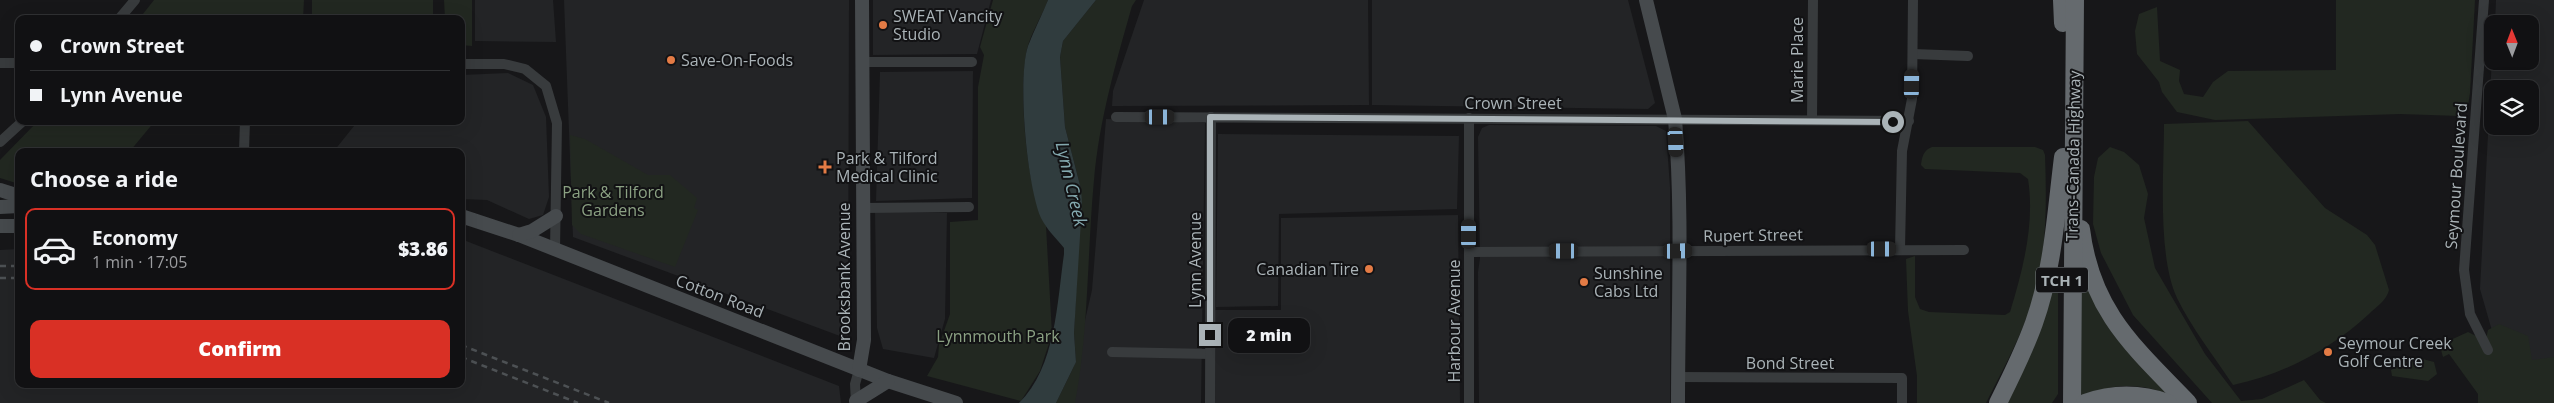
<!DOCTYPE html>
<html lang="en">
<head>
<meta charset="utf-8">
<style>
	:root { --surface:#111113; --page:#1a1a1c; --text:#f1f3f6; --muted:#9c9da0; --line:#303133; --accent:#d93025 }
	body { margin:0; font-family:"Open Sans",sans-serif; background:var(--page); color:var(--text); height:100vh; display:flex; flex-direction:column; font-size:19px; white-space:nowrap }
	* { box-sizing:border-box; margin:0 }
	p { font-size:16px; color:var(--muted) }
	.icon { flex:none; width:28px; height:28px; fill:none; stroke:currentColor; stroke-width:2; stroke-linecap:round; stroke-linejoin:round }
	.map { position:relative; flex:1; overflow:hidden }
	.drawer { position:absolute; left:15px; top:148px; width:450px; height:240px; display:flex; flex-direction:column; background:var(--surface); border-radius:10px; box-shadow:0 5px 20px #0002,0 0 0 1px var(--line) }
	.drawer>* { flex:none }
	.top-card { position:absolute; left:15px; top:15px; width:450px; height:110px; border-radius:10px; box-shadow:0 5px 20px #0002,0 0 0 1px var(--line); display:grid; align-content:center; height:110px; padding:0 15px; background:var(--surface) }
	.needle { width:32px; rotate:359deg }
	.fabs { position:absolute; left:2484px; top:15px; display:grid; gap:10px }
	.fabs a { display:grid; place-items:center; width:55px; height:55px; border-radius:10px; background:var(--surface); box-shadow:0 5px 20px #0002,0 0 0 1px var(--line); font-size:25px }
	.end { position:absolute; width:22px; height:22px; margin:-11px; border:6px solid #aab3b7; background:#111; box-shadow:0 0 0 2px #111 }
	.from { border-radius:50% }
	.bubble { position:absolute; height:35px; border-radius:10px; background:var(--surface); box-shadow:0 5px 20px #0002,0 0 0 1px var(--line); font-size:16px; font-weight:800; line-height:35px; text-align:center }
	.car { position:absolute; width:15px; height:30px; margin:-15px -8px; border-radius:6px; box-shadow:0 0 4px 1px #0007; background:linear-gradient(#222 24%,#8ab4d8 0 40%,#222 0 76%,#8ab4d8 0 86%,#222 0) }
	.top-card b { display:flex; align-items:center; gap:18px; height:48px; font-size:19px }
	.top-card b+b { border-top:1px solid var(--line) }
	.top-card i { width:12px; height:12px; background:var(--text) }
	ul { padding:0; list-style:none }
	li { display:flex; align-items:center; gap:15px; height:82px; margin:0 10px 8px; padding:0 5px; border:2px solid transparent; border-radius:10px }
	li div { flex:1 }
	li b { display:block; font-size:19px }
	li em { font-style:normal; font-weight:800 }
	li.selected { border-color:var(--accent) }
	li>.icon { width:45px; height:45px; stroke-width:1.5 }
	h2 { padding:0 15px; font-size:22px; line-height:60px }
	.action { display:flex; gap:10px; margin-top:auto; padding:10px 15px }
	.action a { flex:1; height:58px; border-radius:10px; background:var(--accent); color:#fff; font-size:20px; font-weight:800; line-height:58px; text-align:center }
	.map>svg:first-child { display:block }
	.built { fill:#232426; fill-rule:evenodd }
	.green { fill:#222821 }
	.water { fill:#303c3e }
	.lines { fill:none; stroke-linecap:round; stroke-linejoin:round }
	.street { stroke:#383b3d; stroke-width:10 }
	.secondary { stroke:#464a4d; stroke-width:14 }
	.highway { stroke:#656a6e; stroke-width:18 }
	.rail { stroke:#4d5154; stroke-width:2.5; stroke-dasharray:6 5; stroke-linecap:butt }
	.route { stroke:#aab3b7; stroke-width:6 }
	.poi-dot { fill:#e37b45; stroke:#121214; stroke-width:2 }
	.labels { text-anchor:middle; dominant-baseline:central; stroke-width:4; stroke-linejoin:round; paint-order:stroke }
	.shield { fill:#121214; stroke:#7c8386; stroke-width:1 }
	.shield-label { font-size:15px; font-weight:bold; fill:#aab3b7 }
	.poi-label { font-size:16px; fill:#aab3b7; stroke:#121214; text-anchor:start }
	.street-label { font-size:16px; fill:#aab3b7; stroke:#121214 }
	.park-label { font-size:16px; fill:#8ba183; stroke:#121214 }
	.water-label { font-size:18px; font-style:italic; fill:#84a9af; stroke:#121214 }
</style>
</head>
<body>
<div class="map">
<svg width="2554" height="403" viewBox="0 0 2554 403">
	<rect width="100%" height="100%" fill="#171719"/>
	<g class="built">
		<polygon points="475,0 553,0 556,42 475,41"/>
		<polygon points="564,0 849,0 848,339 573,237"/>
		<polygon points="873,0 991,0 977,54 873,55"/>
		<polygon points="1144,0 1368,0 1369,105 1112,106 1113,91"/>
		<polygon points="1372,0 1628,0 1655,103 1648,109 1372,105"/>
		<path d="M 2496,0 L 2554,0 L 2554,393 L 2511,397 L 2480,289 L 2492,57 L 2492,61 L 2530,61 L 2530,24 L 2495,24 ZM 2492,89 L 2530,89 L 2530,126 L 2492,126 Z"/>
		<polygon points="973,71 972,198 876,201 880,72"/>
		<polygon points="508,73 533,85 546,117 549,197 543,215 529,219 487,200 461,199 461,151 334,151 358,121 461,121 461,75"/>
		<polygon points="1106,119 1205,123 1201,403 1066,403 1092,290"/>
		<polygon points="1489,125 1656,126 1666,131 1670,187 1670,403 1479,403 1478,272 1480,258 1478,137 1482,128"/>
		<polygon points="1218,134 1459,136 1457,209 1279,214 1278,306 1216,307"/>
		<polygon points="875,212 947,213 945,319 934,358 883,349 877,328"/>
		<polygon points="1458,215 1460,403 1215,403 1215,310 1281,310 1281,218"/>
		<polygon points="461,239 839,386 841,403 0,403 0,250 19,249 19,384 461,384"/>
	</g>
	<g class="green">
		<polygon points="154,0 304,0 303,19 139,19"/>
		<rect x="312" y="0" width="121" height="19"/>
		<polygon points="444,0 472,0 472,46 461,45 461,19 445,19"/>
		<path d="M 993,0 L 1048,0 C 1042,16 1031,33 1027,49 C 1018,91 1026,189 1046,226 L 1052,334 L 1040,371 L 1021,401 L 927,376 L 938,357 L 939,345 L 950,314 L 950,222 L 978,220 L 978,87 L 984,55 L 980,47 Z"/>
		<path d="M 1096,0 L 1136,0 L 1132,6 C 1116,62 1099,121 1094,180 C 1087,254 1089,329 1075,403 L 1056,403 L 1076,362 L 1074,333 L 1081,189 L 1065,127 L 1060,57 L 1063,41 Z"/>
		<polygon points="2336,0 2475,0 2470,93 2468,106 2460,116 2400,114 2215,120 2177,112 2162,92 2159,82 2137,54 2135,31 2139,14 2157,7 2160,61 2180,70 2179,81 2184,94 2203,97 2213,82 2228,71 2336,70"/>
		<polygon points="38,121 155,121 130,151 19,151 19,184 0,178 0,160"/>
		<path d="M 2248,121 L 2325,208 L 2367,235 L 2375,245 L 2389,290 C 2387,300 2376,307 2369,314 C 2331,349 2285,374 2233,385 C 2215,358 2191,327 2177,298 C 2157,255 2164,172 2164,124 Z"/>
		<polygon points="570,135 585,139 648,175 670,175 697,198 694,208 698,210 675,267 581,234 572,225"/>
		<path d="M 1932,147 L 2035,147 L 2043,150 L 2045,155 C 2047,210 2047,265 2027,317 C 2016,346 2000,375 1986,403 L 1917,403 L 1917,376 L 1908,311 L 1906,259 L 1915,256 L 1915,297 L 1920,309 L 1929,312 L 2005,315 L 2010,312 C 2023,269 2035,224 2028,179 L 2020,173 L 1925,169 L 1921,165 C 1922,156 1924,150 1932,147 Z"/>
		<polygon points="2110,147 2124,152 2139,165 2148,194 2144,218 2155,268 2205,354 2241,401 2262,399 2304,380 2320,400 2326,403 2212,403 2133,315 2101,253 2093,224 2094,177 2098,158"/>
		<path d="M 2078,265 L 2177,397 C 2140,383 2114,381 2077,400 Z"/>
		<polygon points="2053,266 2058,266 2058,394 2052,403 2003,403"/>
		<polygon points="2499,324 2528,336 2532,360 2554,357 2554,403 2478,403 2478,394 2449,354 2443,357 2441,350 2444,343 2468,332 2476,336 2484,348 2488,330"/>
		<polygon points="2415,357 2434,362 2437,374 2428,381 2392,376 2391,370"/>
	</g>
	<path class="water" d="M 1048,0 L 1096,0 L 1063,41 L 1060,57 L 1065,127 L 1081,189 L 1082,204 L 1074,333 L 1076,362 L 1056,403 L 1019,403 C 1056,367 1057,302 1064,254 L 1064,248 C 1056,238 1047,230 1041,218 C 1027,186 1017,79 1028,46 C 1034,30 1042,15 1048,0 Z"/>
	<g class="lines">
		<g class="street">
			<polyline points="2484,0 2464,270 2470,314 2488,350"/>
			<polyline points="119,19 135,0"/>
			<polyline points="1913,54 1968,56"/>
			<polyline points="862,62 972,62"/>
			<polyline points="0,63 19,63"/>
			<polyline points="461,64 504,64 525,69 546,86 557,123 555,250"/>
			<polyline points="1116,117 1909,121"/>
			<polyline points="1469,118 1469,403"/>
			<polyline points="1812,120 1813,0"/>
			<polyline points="0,142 23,121"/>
			<polyline points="244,151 245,121"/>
			<polyline points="862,208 969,207"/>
			<polyline points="1900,249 1902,151 1912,99 1913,0"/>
			<polyline points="1469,252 1964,250"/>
			<polyline points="1112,352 1210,354"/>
			<polyline points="1678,377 1902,378 1902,403"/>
			<polyline points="856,403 855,384 859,370"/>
			<polyline points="1210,403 1211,117"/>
		</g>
		<g class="secondary">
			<path d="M 1646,0 L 1675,119 C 1683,213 1678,309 1678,403"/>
			<polyline points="0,190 19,196"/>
			<polyline points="0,207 19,206"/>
			<polyline points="461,216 519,235 888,381 956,403"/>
			<polyline points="0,226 19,226"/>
			<polyline points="519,235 532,231 556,216"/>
			<polyline points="859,370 864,340 862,0"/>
			<polyline points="856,401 888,381"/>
		</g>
		<g class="highway">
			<polyline points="2062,0 2063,23"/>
			<path d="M 2081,229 C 2091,311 2134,347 2188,403"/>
			<path d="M 1998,403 C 2011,377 2024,351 2034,323 C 2053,270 2056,213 2063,157"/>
			<polyline points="2072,403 2075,0"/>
			<path d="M 2085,403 C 2113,393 2140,393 2168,403"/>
		</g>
		<g class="rail">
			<polyline points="0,266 19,266"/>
			<polyline points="0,278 19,278"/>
			<polyline points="461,345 609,403"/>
			<polyline points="461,357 578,403"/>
		</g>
	</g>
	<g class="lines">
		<polyline class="route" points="1210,335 1210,117 1893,122"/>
	</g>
	<g class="poi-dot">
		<circle cx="883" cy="25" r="5"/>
		<circle cx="671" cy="60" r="5"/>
		<path d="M822.5 159.5h5v5h5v5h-5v5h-5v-5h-5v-5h5z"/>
		<circle cx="1369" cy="269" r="5"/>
		<circle cx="1584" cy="282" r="5"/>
		<circle cx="2328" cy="352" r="5"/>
	</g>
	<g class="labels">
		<rect class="shield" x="2036" y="267.5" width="52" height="25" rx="4"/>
		<g class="shield-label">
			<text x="2062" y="280">TCH 1</text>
		</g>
		<g class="poi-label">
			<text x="893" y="16">SWEAT Vancity<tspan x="893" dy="18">Studio</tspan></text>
			<text x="681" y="60">Save-On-Foods</text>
			<text x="836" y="158">Park &amp; Tilford<tspan x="836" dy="18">Medical Clinic</tspan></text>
			<text x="1359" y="269" text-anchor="end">Canadian Tire</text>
			<text x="1594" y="273">Sunshine<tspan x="1594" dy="18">Cabs Ltd</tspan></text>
			<text x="2338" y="343">Seymour Creek<tspan x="2338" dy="18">Golf Centre</tspan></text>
		</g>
		<g class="street-label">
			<text transform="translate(1797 60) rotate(-90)">Marie Place</text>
			<text x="1513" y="103">Crown Street</text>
			<text transform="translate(2073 156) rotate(-89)">Trans-Canada Highway</text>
			<text transform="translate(2456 176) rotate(-86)">Seymour Boulevard</text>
			<text transform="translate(1753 235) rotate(-1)">Rupert Street</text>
			<text transform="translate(1195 260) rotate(-90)">Lynn Avenue</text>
			<text transform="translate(844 277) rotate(-90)">Brooksbank Avenue</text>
			<text transform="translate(720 296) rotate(21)">Cotton Road</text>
			<text transform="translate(1454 321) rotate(-90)">Harbour Avenue</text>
			<text x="1790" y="363">Bond Street</text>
		</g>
		<g class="park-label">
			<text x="613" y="192">Park &amp; Tilford<tspan x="613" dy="18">Gardens</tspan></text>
			<text x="998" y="336">Lynnmouth Park</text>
		</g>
		<g class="water-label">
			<text transform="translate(1072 184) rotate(77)">Lynn Creek</text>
		</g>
	</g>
</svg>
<div class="fabs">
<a><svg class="needle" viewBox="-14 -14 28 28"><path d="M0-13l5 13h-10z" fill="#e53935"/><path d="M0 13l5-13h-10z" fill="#9c9da0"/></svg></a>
<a><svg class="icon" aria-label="layers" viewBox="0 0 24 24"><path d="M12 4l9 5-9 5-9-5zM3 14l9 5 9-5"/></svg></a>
</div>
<i class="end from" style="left:1893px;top:122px"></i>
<i class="end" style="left:1210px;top:335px"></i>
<div class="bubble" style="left:1228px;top:318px;width:82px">2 min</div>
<i class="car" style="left:1912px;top:84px;rotate:1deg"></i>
<i class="car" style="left:1160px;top:117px;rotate:90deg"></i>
<i class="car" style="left:1676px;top:142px;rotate:177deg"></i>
<i class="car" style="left:1469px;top:234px;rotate:0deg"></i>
<i class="car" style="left:1882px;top:249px;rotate:90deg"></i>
<i class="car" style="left:1564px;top:251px;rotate:270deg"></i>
<i class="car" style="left:1678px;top:251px;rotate:89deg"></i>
<div class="top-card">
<b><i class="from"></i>Crown Street</b>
<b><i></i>Lynn Avenue</b>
</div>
<section class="drawer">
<h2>Choose a ride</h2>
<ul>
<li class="selected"><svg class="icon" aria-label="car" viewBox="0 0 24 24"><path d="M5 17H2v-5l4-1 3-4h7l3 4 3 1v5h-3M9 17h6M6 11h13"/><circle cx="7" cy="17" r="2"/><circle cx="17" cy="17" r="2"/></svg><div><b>Economy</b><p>1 min · 17:05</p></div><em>$3.86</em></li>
</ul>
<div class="action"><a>Confirm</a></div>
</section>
</div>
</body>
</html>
